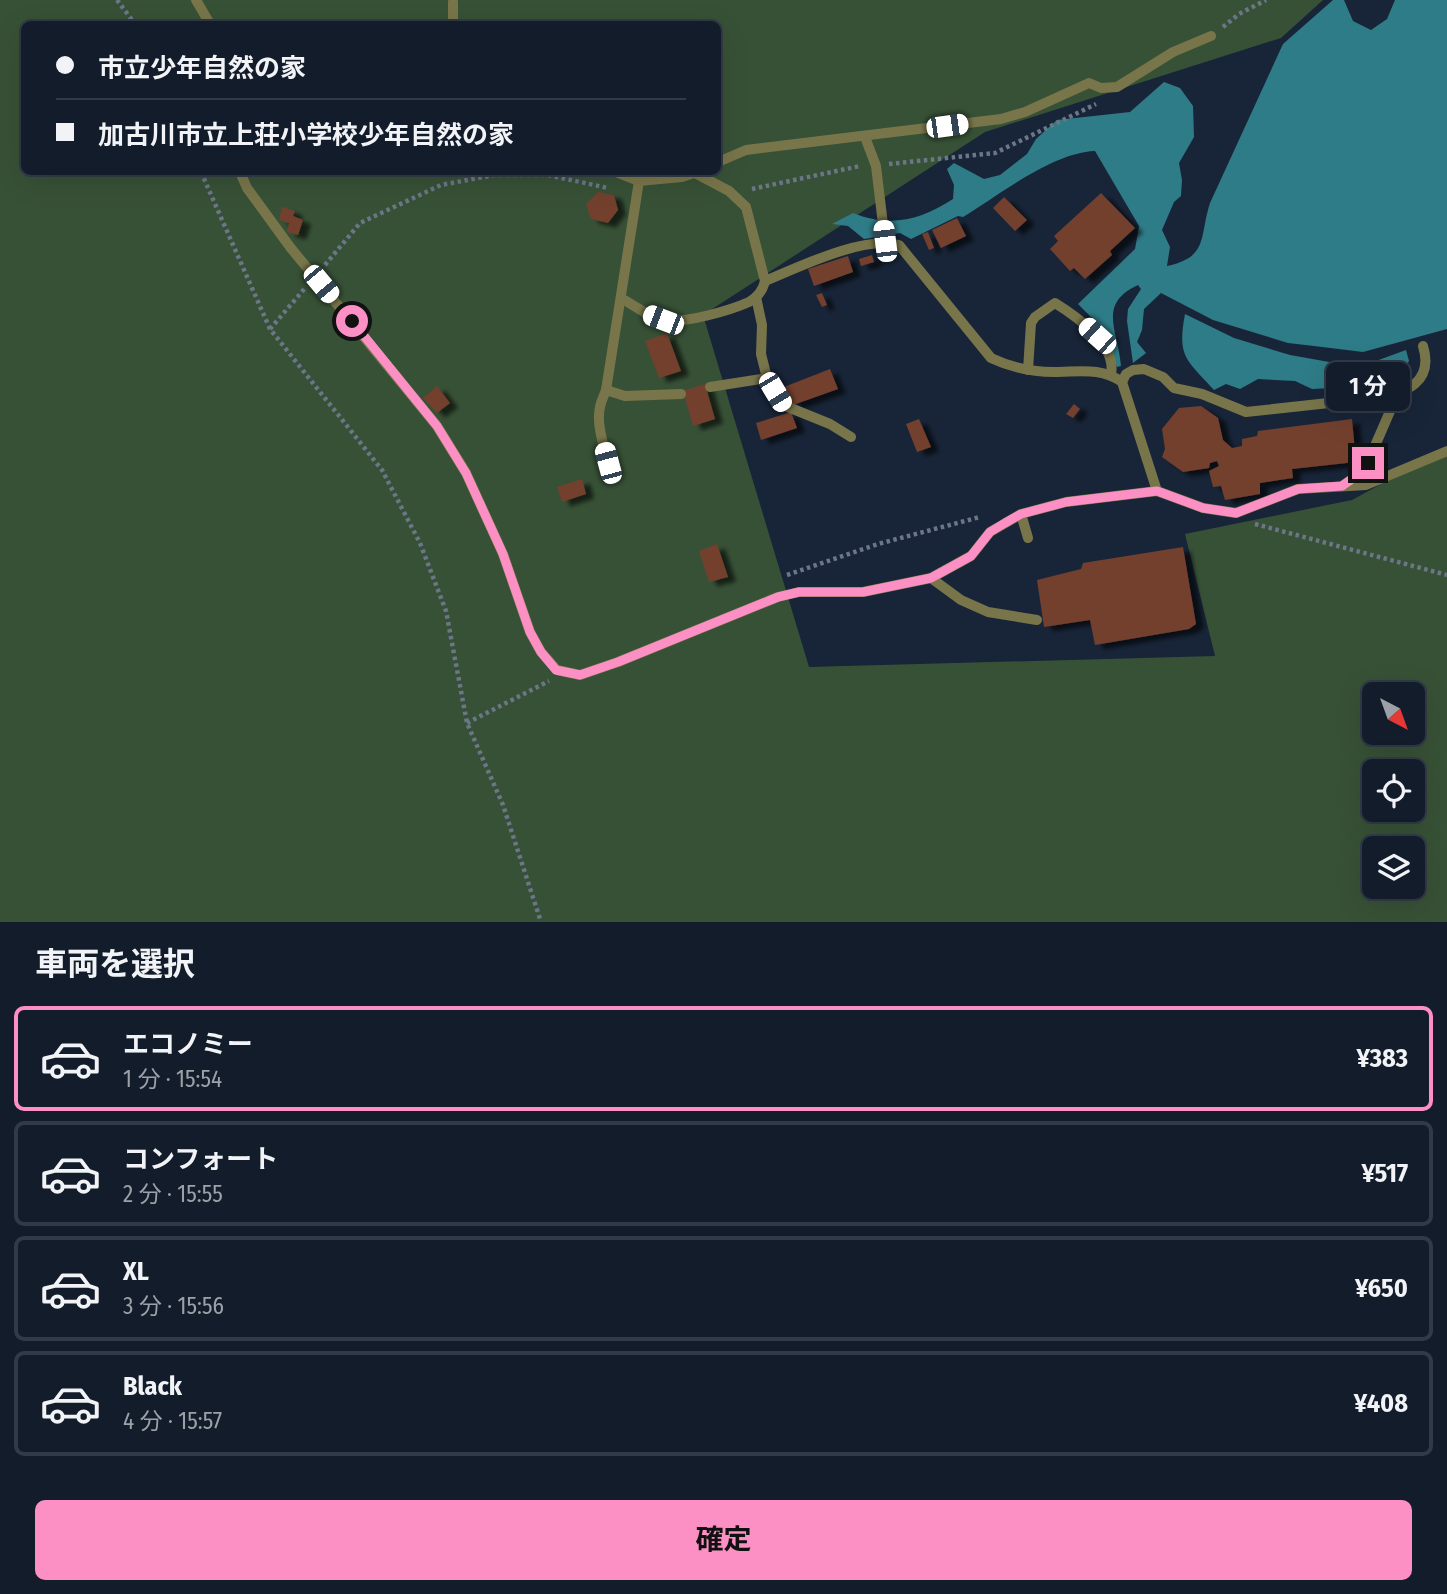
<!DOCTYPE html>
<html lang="ja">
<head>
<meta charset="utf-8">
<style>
	:root { --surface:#121c2a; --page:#1b2532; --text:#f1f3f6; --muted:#9ca1a8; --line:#313a47; --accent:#fc8fc3 }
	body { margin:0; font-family:"Fira Sans Condensed","Noto Sans JP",sans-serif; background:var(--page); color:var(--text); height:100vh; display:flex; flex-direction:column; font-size:26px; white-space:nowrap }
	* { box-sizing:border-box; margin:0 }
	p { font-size:23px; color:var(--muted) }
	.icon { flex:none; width:38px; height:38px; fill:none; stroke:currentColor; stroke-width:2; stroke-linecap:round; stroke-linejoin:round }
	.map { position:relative; height:922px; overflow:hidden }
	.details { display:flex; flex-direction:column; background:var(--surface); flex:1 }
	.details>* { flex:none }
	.top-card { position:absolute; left:21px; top:21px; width:700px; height:154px; border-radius:10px; box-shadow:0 7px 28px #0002,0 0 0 2px var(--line); display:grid; align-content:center; height:154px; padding:0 35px; background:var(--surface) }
	.needle { width:46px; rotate:139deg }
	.buttons { position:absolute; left:1362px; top:682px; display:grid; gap:14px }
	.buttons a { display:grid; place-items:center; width:63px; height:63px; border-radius:10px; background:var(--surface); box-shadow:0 7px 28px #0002,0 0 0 2px var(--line); font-size:35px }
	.end { position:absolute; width:32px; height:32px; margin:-16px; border:9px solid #fc8fc3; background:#111; box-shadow:0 0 0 4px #111 }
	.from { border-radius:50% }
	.bubble { position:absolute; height:49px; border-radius:10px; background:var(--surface); box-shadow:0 7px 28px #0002,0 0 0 2px var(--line); font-size:23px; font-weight:700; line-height:49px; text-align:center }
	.car { position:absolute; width:21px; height:42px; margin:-21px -10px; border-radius:9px; box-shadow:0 0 5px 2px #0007; background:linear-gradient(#fff 24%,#345 0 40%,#fff 0 76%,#345 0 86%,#fff 0) }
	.top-card b { display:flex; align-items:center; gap:24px; height:66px; font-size:26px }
	.top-card b+b { border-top:2px solid var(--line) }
	.top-card i { width:18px; height:18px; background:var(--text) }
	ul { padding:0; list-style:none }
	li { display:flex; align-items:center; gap:21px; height:105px; margin:0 14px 10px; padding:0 21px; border:4px solid var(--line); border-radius:10px }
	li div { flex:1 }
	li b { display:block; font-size:26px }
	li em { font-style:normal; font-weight:700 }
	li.active { border-color:var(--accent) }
	li>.icon { width:63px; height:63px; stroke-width:1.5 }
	h2 { padding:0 35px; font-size:32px; line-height:84px }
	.button { display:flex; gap:14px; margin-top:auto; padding:14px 35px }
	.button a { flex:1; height:80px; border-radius:10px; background:var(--accent); color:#111; font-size:28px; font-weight:700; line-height:80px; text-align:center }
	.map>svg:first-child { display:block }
	.green { fill:#375136; fill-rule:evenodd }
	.water { fill:#2e7c87 }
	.building { fill:#733f2f; filter:url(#shadow) }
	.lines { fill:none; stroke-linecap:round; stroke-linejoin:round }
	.path { stroke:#6b7687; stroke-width:4.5; stroke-dasharray:3.5 3.5; stroke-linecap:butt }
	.lane { stroke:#79754a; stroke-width:10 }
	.route { stroke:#fc8fc3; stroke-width:9 }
</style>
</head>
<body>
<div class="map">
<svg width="1447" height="922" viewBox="0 0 1447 922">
	<defs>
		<filter id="shadow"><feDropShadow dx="8" dy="4.5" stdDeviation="2" flood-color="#0009"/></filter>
	</defs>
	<rect width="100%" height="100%" fill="#182538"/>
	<path class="green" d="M 0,0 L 1323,0 L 1281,38 L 985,132 L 703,315 L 809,667 L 1215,656 L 1185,534 L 1352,500 L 1447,448 L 1447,922 L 0,922 ZM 24,24 L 718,24 L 718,172 L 24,172 ZM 1374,695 L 1412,695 L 1412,733 L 1374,733 ZM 1374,772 L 1412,772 L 1412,810 L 1374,810 ZM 1374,849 L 1412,849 L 1412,887 L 1374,887 Z"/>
	<g class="water">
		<path d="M 1333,0 L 1344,0 L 1353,21 L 1371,30 L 1387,19 L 1395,0 L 1447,0 L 1447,329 L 1363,352 L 1314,346 L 1288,343 L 1213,320 L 1161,293 L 1144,309 L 1142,330 L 1137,342 L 1146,353 L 1133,363 L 1127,321 L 1128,309 L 1141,289 L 1138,285 C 1097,304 1118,330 1121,366 L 1117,367 L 1105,331 L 1078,304 L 1135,249 L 1139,226 L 1095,151 C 1051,153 1000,195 963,217 L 958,216 L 911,239 L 900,233 L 864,239 L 848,226 L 832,224 L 853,213 C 890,228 921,220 953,199 L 954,185 L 947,169 L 954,163 L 984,179 L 1000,175 L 1027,154 L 1036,139 L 1057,120 L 1130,112 L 1164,82 L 1180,88 L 1193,106 L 1194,137 L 1179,163 L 1182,180 L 1181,196 L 1174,202 L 1162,230 L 1170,247 L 1167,266 C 1209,257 1199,237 1210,203 L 1283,44 Z"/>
		<path d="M 1185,314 L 1234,338 L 1290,355 L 1335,363 L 1365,365 L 1406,350 L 1409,361 L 1403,370 L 1375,384 L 1368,380 L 1333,388 L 1312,389 L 1295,381 L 1258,379 L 1240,389 L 1226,384 L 1214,390 C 1186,359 1177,357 1185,314 Z"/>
	</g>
	<g class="building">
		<polygon points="598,192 614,195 618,210 608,223 591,219 586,204"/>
		<polygon points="1101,193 1135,228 1110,251 1112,255 1085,279 1074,268 1070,271 1050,249 1058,241 1054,236"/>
		<polygon points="1004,197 1027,220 1015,231 993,208"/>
		<polygon points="282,207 295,211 293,216 303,220 298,235 287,232 289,223 279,220"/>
		<polygon points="957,218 966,236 941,248 932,230"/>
		<polygon points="928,232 934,248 929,250 922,234"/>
		<polygon points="872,255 874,262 861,266 859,259"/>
		<polygon points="848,256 853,272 814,286 808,269"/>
		<polygon points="822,293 827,305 822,307 816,295"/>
		<polygon points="667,333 681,371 659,378 645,341"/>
		<polygon points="830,369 838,389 793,405 784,387"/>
		<polygon points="705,384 715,419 693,426 683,391"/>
		<polygon points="437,386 450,403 437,413 423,398"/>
		<polygon points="1074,404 1080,409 1073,418 1066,414"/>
		<polygon points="1201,406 1218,418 1223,440 1232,448 1242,446 1242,439 1257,436 1258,431 1352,419 1356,462 1292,469 1293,478 1260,483 1260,494 1225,500 1221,486 1213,487 1209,471 1219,466 1217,461 1210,463 1209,468 1183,472 1162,457 1165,449 1162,429 1179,408"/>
		<polygon points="791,412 797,428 761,440 756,423"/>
		<polygon points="919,419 931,447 917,452 906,424"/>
		<polygon points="582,479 586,494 562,502 557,487"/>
		<polygon points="717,544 728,577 709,582 699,551"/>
		<polygon points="1183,547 1196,624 1189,629 1095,645 1090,620 1044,627 1037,580 1081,569 1083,563"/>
	</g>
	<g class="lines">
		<g class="path">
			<polyline points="117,0 135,24"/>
			<polyline points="1223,27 1239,14 1266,0"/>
			<polyline points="889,164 995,153 1096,104"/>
			<polyline points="201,172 270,329 382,470 420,543 446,611 467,723 503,805 541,922"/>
			<polyline points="752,189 860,166"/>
			<polyline points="325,265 360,223 441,185 494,175 548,175 608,188"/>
			<polyline points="270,329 306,287"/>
			<polyline points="1255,524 1447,575"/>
			<polyline points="787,575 878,544 980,517"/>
			<polyline points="467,723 549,681"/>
		</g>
		<g class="lane">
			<polyline points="196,0 210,24"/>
			<polyline points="453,2 453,24"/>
			<polyline points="865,137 876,166 885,241"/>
			<polyline points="718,162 746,150 1001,119 1025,112 1089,83 1101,88 1117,87 1173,52 1211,36"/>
			<polyline points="240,172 247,188 290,247 437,426 466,473 503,554 530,632 541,652 557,670 580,675 618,662 778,597 799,592 863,592 931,578 971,556 990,532 1021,514 1066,502 1157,491 1203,508 1236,513 1298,489 1366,485 1447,451"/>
			<polyline points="616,172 639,181 682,177 697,172"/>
			<path d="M 695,173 L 729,191 L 746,207 L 765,281 C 799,267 864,235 899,245 L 991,358 C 1010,367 1032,372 1054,372 C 1079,372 1101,367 1122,382 L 1157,491"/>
			<polyline points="756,297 762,325 761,354 767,378 783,405 830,424 851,437"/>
			<path d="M 621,298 C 635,306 649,317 665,320 C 684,324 731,310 749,302 C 758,297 763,290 765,281"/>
			<path d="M 1028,370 L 1031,323 L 1035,317 L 1055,303 C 1076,316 1117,345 1111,374"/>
			<path d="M 1122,382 L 1126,374 L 1133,370 L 1144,369 L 1163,377 L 1174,388 L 1202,394 L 1246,412 L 1375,398 C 1406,394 1434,382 1423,346"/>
			<polyline points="710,387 767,378"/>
			<polyline points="606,390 625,396 681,394"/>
			<path d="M 606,475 C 609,452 595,429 600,407 C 601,401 604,396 606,390 L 639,181"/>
			<polyline points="1342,486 1362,472 1368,462 1397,395"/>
			<polyline points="1021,514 1028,538"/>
			<polyline points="931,578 961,600 988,612 1037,620"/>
		</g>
	</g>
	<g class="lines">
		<polyline class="route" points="352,321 437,426 466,473 503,554 530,632 541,652 556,670 580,675 618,662 778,597 799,592 863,592 931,578 971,556 990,532 1005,523 1021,514 1066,502 1157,491 1203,508 1236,513 1298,489 1342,486 1362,472 1368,463"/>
	</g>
</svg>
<div class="buttons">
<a><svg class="needle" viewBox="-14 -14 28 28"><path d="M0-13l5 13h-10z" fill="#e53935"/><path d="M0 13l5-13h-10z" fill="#9ca1a8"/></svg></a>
<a><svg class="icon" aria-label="locate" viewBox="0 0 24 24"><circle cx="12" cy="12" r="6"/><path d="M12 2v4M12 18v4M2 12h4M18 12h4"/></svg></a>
<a><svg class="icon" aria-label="layers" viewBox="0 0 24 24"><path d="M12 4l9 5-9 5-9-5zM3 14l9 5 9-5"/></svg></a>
</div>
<i class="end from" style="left:352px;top:321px"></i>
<i class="end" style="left:1368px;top:463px"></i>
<div class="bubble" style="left:1326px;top:362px;width:84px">1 分</div>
<i class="car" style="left:947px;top:126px;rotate:82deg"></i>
<i class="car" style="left:885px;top:241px;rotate:353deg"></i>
<i class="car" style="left:321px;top:284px;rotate:140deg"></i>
<i class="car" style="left:663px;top:320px;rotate:291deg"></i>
<i class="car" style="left:1097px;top:336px;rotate:312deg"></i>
<i class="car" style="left:775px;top:392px;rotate:149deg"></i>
<i class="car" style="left:608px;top:463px;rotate:345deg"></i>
<div class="top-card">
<b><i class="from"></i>市立少年自然の家</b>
<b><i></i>加古川市立上荘小学校少年自然の家</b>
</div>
</div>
<section class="details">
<h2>車両を選択</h2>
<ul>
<li class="active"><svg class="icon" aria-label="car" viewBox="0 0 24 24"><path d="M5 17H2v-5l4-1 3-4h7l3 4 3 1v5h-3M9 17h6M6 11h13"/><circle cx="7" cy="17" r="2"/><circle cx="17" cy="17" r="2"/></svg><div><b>エコノミー</b><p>1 分 · 15:54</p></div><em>¥383</em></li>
<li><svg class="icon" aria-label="car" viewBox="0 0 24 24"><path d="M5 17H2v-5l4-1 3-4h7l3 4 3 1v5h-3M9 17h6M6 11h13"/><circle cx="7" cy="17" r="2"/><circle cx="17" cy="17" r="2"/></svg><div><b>コンフォート</b><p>2 分 · 15:55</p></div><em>¥517</em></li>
<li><svg class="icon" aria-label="car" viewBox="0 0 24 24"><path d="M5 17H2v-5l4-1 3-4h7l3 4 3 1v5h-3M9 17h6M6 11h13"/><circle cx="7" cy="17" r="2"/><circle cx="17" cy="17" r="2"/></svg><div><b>XL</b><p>3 分 · 15:56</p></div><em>¥650</em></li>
<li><svg class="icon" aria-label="car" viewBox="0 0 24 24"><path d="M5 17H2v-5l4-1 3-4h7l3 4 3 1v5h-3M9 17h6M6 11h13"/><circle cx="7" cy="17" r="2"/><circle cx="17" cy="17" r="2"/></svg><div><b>Black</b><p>4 分 · 15:57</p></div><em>¥408</em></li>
</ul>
<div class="button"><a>確定</a></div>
</section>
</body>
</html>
